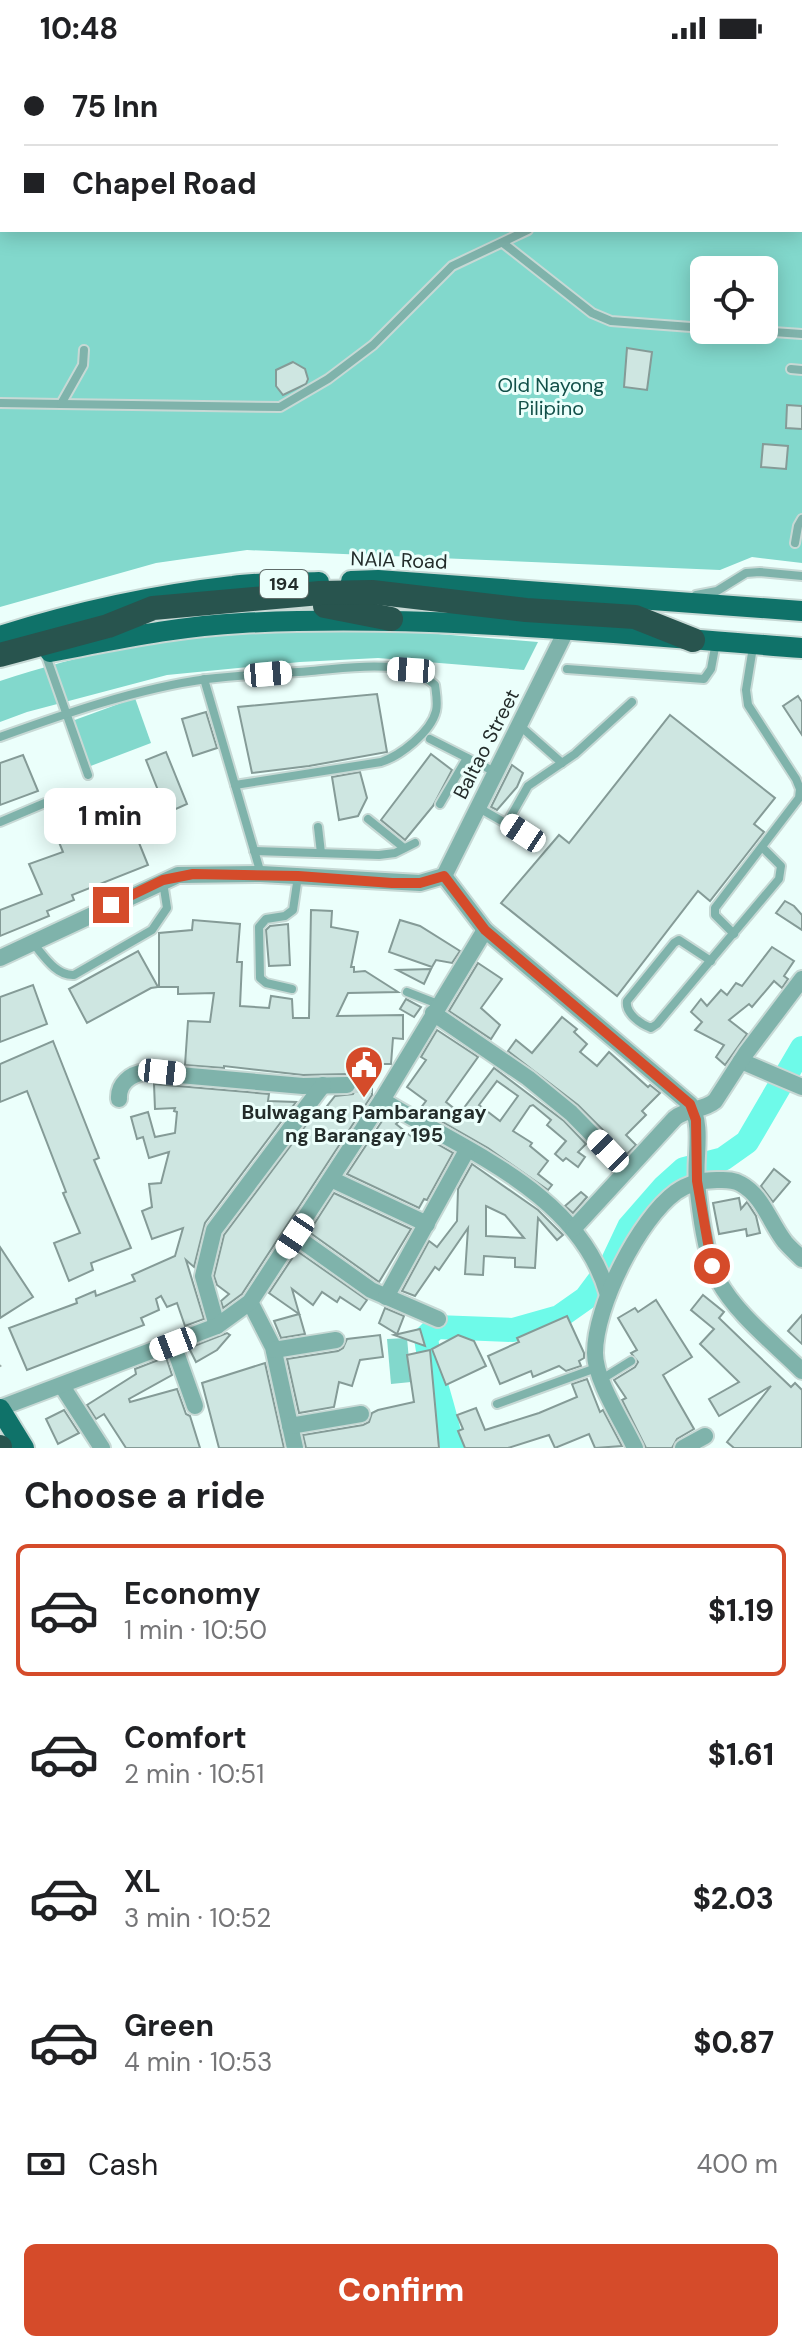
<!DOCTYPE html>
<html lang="en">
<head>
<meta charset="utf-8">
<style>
	:root { --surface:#fff; --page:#f6f6f6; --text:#202124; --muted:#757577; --line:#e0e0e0; --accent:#d54b2a }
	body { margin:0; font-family:"DM Sans",sans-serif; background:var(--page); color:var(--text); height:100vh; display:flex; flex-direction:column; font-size:30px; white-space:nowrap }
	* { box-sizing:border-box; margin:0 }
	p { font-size:26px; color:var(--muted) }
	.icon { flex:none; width:44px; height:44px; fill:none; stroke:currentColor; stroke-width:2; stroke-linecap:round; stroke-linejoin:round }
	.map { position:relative; height:1392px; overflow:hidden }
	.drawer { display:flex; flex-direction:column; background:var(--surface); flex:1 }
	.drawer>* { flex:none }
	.banner { position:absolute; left:0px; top:0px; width:802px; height:176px; box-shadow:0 4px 20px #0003; display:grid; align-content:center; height:176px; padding:0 24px; background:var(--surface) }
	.fabs { position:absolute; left:690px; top:200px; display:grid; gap:16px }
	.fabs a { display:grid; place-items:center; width:88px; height:88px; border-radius:12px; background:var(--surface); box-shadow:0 4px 20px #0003; font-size:40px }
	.end { position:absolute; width:36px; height:36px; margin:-18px; border:10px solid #d54b2a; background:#fff; box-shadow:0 0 0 4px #fff }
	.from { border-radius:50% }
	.bubble { position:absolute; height:56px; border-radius:12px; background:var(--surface); box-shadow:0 4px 20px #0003; font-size:26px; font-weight:800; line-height:56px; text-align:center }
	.car { position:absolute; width:24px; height:48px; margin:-24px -12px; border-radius:10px; box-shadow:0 0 6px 2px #0007; background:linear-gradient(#fff 24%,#345 0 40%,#fff 0 76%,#345 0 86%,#fff 0) }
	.banner b { display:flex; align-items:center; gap:28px; height:76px; font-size:30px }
	.banner b+b { border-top:2px solid var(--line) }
	.banner i { width:20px; height:20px; background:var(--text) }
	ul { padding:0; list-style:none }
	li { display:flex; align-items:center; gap:24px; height:132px; margin:0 16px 12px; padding:0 8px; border:4px solid transparent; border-radius:12px }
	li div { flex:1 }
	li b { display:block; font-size:30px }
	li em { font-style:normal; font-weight:800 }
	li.selected { border-color:var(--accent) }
	li>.icon { width:72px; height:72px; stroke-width:1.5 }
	h2 { padding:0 24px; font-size:36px; line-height:96px }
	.pay { display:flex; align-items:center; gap:20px; height:88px; padding:0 24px; font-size:30px }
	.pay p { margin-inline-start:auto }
	.primary-button { display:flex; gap:16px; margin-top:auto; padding:16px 24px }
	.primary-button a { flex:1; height:92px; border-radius:12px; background:var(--accent); color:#fff; font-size:32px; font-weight:800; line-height:92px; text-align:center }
	.status { display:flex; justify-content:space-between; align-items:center; height:56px; padding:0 40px; background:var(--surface); direction:ltr }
	.status svg { height:22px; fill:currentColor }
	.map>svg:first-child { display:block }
	.green { fill:#82d8cc; fill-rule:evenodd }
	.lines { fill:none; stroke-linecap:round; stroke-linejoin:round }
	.river { stroke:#6efae9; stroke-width:24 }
	.building { fill:#cee6e1; stroke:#859b97; stroke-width:2; fill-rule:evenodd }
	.minor-tunnel { stroke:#c3d5d1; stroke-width:16; stroke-dasharray:16 8; stroke-linecap:butt }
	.motorway-tunnel { stroke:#c3d5d1; stroke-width:24; stroke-dasharray:24 12; stroke-linecap:butt }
	.service-casing { stroke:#c7d9d5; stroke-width:12 }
	.minor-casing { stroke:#c7d9d5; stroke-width:20 }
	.primary-casing { stroke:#c7d9d5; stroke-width:24 }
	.motorway-casing { stroke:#c7d9d5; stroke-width:28 }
	.path { stroke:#9caca8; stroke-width:2; stroke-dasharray:2 6; stroke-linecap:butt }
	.service { stroke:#7fb3ab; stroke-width:8 }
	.minor { stroke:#7fb3ab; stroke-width:16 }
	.primary { stroke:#0f7269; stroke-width:20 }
	.motorway { stroke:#28544e; stroke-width:24 }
	.route { stroke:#d54b2a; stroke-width:10 }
	.labels { text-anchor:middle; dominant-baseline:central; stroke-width:6; stroke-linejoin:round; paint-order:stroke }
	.shield { fill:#ebfffb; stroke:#5f6b69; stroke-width:2 }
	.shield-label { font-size:18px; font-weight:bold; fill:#232c2a }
	.park-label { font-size:20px; fill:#125049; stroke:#ebfffb }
	.street-label { font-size:20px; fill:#232c2a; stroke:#ebfffb }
	.poi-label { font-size:20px; font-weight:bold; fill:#232c2a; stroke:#ebfffb }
</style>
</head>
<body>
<div class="status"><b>10:48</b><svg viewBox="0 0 49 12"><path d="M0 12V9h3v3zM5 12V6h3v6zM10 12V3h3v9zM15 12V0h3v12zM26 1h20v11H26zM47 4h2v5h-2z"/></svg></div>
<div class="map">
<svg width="802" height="1392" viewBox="0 0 802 1392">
	<rect width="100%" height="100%" fill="#ebfffb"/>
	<g class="green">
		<path d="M 0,0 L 288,2 L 2,2 L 2,174 L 800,174 L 800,2 L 489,2 L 802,0 L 802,507 L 752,501 L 720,514 L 247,494 L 156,507 L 0,551 ZM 704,214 L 764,214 L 764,274 L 704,274 Z"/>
		<path d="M 376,573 L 538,586 L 524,614 L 378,602 L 300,606 L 167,619 L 27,656 L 0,666 L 0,625 C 87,596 179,577 271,574 C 306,572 341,573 376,573 Z"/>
		<polygon points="135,642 151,687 88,711 72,665"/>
		<polygon points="407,1282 411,1326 391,1328 387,1283"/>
	</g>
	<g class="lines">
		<path class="river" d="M 452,1392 C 446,1354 430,1319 426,1281 L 436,1271 L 513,1274 L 559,1261 L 586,1242 L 612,1207 L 629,1171 L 664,1131 L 684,1113 L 723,1103 L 747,1086 L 802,992"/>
	</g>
	<g class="building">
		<polygon points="627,292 652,296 647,334 624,331"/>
		<polygon points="293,306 305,313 308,323 306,328 283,339 276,330 276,314"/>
		<polygon points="787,349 802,350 802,373 786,372"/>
		<polygon points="763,388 788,390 786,413 761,411"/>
		<polygon points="377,638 387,696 309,710 252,717 238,651"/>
		<polygon points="798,640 802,646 802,679 783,650"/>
		<polygon points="206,656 217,692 193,700 182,663"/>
		<polygon points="670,659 775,742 754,768 764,776 710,845 698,835 617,940 501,847 559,779 569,787"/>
		<polygon points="166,696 187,748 167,757 146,704"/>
		<polygon points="431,698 452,714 433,750 405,784 381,764"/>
		<polygon points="23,699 38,735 0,749 0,707"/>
		<polygon points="512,709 523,717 517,731 497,754 491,751"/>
		<polygon points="360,716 367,742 358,760 339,764 332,721"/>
		<polygon points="137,741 149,771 135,777 148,809 72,839 74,844 47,855 49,860 0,880 0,854 42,838 29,808 63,796 54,774"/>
		<polygon points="785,845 794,850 802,859 802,874 776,857"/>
		<polygon points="311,854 332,855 331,871 358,876 351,911 354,911 354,916 365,915 398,936 348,937 337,960 403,959 403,983 393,982 391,1008 372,1008 372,1039 242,1238 223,1252 221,1245 229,1238 217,1229 214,1220 224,1179 312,1061 316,1064 335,1040 353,1038 358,1028 353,1020 348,1018 303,1019 224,1010 224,1012 185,1009 188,965 210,966 214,937 178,938 178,931 159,931 159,877 192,874 193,864 240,868 237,906 242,906 240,950 269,952 271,940 292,943 293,962 309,962"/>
		<polygon points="400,864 420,870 460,895 452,907 436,904 432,911 389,896"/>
		<polygon points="288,868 290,909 269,910 266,874 270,870"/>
		<polygon points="772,891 794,905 784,920 788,923 782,932 774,925 752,951 749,948 729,964 747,978 725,1009 716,1001 724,989 695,974 702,966 691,956 701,943 707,950 721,934 727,939 736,927 742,930"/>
		<polygon points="138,895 158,931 151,932 87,967 69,933"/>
		<polygon points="478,907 502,923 481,952 500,969 491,983 449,955"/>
		<polygon points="431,913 424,928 397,914"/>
		<polygon points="33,929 47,968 0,986 0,941"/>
		<polygon points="406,943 421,951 414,961 400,953"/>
		<polygon points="562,961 577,973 574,976 587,988 580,996 597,1010 609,996 648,1031 650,1029 660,1037 642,1055 646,1059 626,1079 636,1089 627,1098 578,1049 508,995 516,984 532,997"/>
		<path d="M 437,974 L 478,1001 L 446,1046 L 460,1057 L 494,1012 L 564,1065 L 586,1088 L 578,1096 L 585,1101 L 578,1111 L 566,1102 L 563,1105 L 555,1098 L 566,1085 L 547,1069 L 551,1064 L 533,1049 L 530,1050 L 513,1075 L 532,1087 L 530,1090 L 548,1105 L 538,1118 L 552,1129 L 548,1134 L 488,1092 L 420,1053 L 426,1045 L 407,1031 L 426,1004 L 421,1001 ZM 497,1025 L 518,1040 L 500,1065 L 479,1049 Z"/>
		<polygon points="53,985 99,1102 94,1104 131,1192 91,1207 93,1214 69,1225 54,1187 80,1177 63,1137 66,1136 27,1035 0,1046 0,1008"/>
		<polygon points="154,1028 269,1038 268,1045 296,1046 205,1167 194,1211 186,1204 204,1263 185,1270 177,1247 167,1251 161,1240 156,1243 159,1254 141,1262 144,1269 27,1314 9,1272 77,1247 76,1243 95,1235 96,1240 135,1225 132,1219 175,1200 183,1172 152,1183 142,1155 152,1151 149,1128 161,1127 169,1096 149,1102 143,1081 137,1083 131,1061 148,1056 155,1081 175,1077 177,1056 174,1055 175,1052 155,1053"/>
		<polygon points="386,1059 398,1066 396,1068 412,1081 416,1076 453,1097 427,1144 424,1143 419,1152 347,1118"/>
		<path d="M 472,1108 L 538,1154 L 563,1179 L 557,1184 L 538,1162 L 535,1212 L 515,1211 L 515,1202 L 484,1200 L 483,1219 L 465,1218 L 468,1172 L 439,1214 L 435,1211 L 415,1240 L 402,1235 L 429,1185 L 437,1191 L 457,1165 L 458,1133 ZM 486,1150 L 505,1159 L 524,1182 L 486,1180 Z"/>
		<polygon points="774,1113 790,1126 773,1146 761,1130"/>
		<polygon points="581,1136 587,1141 573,1157 565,1150"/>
		<polygon points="334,1137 411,1173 379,1226 309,1176"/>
		<polygon points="739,1142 741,1153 747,1146 756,1160 760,1177 747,1180 746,1173 719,1178 713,1147"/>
		<polygon points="0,1191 33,1241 0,1262"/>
		<polygon points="297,1195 367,1244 360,1254 340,1241 337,1246 322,1236 313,1249 292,1233 305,1278 281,1282 274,1265 299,1258 269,1237"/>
		<polygon points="703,1239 724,1256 719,1262 745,1287 791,1331 795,1327 802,1334 802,1392 734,1392 727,1386 771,1330 719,1360 709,1343 739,1326 700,1288 714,1273 691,1254"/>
		<polygon points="656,1244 692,1301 663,1319 694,1373 677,1383 672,1392 646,1392 622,1344 626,1342 614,1324 635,1311 638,1306 631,1297 637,1294 618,1262 635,1252 638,1256"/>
		<polygon points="385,1252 404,1260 397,1278 379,1267"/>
		<polygon points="802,1259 802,1288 788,1275"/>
		<polygon points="567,1260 584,1297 584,1302 579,1305 581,1310 566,1315 559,1310 533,1321 531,1315 500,1328 488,1300 519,1286 517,1282"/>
		<polygon points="420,1273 425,1290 394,1279"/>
		<polygon points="227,1277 230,1279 217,1294 196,1306 189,1292"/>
		<polygon points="380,1279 383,1301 360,1304 352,1330 339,1326 334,1351 299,1357 287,1303 338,1295 343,1292 347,1283"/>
		<polygon points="458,1279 474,1285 486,1310 446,1329 432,1293"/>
		<polygon points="430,1294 439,1392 306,1392 303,1379 363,1369 369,1366 372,1357 378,1354 414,1346 407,1299"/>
		<polygon points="166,1301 172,1319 129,1343 130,1346 177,1333 186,1358 190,1360 200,1392 126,1392 104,1358 96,1363 87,1349 136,1318 135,1313"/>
		<polygon points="265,1307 284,1392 219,1392 202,1327"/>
		<polygon points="587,1323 600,1356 603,1354 622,1390 595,1392 589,1378 555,1392 549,1379 508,1392 465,1392 458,1375 463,1373 457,1359 476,1352 485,1374 539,1357 577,1341 572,1328"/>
		<polygon points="64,1354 79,1377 58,1388 46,1363"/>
	</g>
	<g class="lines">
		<polyline class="minor-tunnel" points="347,1029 372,1029"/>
		<polyline class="motorway-tunnel" points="302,551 325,550"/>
		<g class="service-casing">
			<g id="service">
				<polyline points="319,0 322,2"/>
				<polyline points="414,2 432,0"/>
				<polyline points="503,187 592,257 611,265 704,272"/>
				<polyline points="743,274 802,278"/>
				<polyline points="791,313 802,314"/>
				<polyline points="0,347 61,348 83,309 84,294"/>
				<polyline points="61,348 280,351 328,323 373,289 452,210 528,174"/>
				<polyline points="795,487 798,470 802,463"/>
				<polyline points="696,539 717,535 746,517 760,516 802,520"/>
				<polyline points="45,597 88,719"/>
				<polyline points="567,613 704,623 711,613 716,586"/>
				<polyline points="204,623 261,818"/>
				<polyline points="519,669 562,707"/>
				<path d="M 0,681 C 64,658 139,632 207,623 C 241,619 276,618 311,615 C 350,612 403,601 435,629 C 436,637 438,647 436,655 C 431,676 400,700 381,706 L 235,729"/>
				<polyline points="430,683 495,716"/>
				<polyline points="440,748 467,702"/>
				<polyline points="479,752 523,777"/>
				<polyline points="368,763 404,792"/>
				<polyline points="0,766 45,747"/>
				<polyline points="507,767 528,730 575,698 632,646"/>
				<polyline points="318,771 321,797"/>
				<polyline points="254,795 379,799 395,797 415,787"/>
				<polyline points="734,878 715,859 715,852 799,742 800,733 796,723 748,649 746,634 753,591"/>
				<path d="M 33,887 C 44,900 56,920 74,919 L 152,874 L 167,852 L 163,826"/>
				<path d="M 711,905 L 679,884 L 674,887 L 627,945 C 625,957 640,968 651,972 L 657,968 L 779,823 L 781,810 L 762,791"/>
				<polyline points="292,933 266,927 260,922 259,871 266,863 285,860 293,854 298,820"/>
				<polyline points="407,936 438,948"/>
				<polyline points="602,1323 631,1305"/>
				<polyline points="497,1348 596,1312"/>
			</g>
		</g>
		<g class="minor-casing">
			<g id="minor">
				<path d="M 444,820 L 485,874 L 690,1048 C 704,1069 694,1103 697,1127 C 700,1155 705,1199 718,1224 C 737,1259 774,1287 802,1315"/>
				<polyline points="444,820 566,575"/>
				<polyline points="0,902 178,819 261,818 420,827 444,820"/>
				<polyline points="433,957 528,1022 571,1057 627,1114"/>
				<polyline points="741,1005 802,1031"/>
				<path d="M 119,1043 C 118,1028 130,1018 145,1016 L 303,1030 L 347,1029"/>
				<path d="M 382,1044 C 463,1094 580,1137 608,1239"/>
				<polyline points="331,1123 427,1168"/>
				<path d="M 573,1173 L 675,1062 C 688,1052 703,1055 715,1045 L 746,997 L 802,923"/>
				<polyline points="295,1180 371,1234 438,1263"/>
				<polyline points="386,1241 467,1094"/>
				<polyline points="250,1246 273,1291 295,1392"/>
				<polyline points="217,1270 203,1220 214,1174 323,1029"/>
				<polyline points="173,1288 195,1350"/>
				<polyline points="274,1294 336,1284"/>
				<polyline points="62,1330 102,1392"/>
				<polyline points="0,1352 217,1270 250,1246 382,1044 485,874"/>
				<polyline points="290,1370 361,1358"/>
				<path d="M 635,1392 C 623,1366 595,1325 595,1297 C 595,1250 639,1163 676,1136 C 689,1127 702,1124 717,1124 C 725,1124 733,1123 741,1128 C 763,1140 770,1167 785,1186 C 790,1192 796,1197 802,1203"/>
				<polyline points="683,1392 705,1380"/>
			</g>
		</g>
		<g class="primary-casing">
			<g id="primary">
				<polyline points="351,525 378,524 802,555"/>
				<path d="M 0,580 C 76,556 154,539 233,530 C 262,526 291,527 319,526"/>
				<path d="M 50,596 C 114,584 178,570 242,567 C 429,557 616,578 802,592"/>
				<polyline points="0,1353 24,1392"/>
			</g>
		</g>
		<g class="motorway-casing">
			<g id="motorway">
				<polyline points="325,550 391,563"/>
				<polyline points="0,599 108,570 153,552 320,537 372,536 526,554 635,561 693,584"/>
				<polyline points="0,1391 0,1392"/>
			</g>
		</g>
		<polyline class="path" points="0,1309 3,1315"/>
		<use href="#service" class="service"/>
		<use href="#minor" class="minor"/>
		<use href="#primary" class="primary"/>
		<use href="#motorway" class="motorway"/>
	</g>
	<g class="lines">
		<polyline class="route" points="111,849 163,824 193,818 298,820 392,827 420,827 444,820 485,874 690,1048 696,1064 697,1125 712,1210"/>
	</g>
	<defs>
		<g id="civic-pin" transform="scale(2)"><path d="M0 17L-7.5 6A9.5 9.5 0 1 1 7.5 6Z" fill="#d54b2a" stroke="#ebfffb"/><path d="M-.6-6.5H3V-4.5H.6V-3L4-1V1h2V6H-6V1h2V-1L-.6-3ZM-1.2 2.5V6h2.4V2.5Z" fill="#fff"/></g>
	</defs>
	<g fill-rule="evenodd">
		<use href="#civic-pin" x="364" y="1009"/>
	</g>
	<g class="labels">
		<rect class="shield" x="260" y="514" width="48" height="28" rx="6"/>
		<g class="shield-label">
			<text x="284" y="528">194</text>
		</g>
		<g class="park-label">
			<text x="551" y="329">Old Nayong<tspan x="551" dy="23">Pilipino</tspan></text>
		</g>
		<g class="street-label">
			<text transform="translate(399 504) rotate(2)">NAIA Road</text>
			<text transform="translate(486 688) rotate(-63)">Baltao Street</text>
		</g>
		<g class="poi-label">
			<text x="364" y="1056">Bulwagang Pambarangay<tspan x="364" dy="23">ng Barangay 195</tspan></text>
		</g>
	</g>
</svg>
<div class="fabs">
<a><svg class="icon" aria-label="locate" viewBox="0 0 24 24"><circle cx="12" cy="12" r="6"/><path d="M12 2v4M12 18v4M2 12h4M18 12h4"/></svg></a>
</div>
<i class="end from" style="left:712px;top:1210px"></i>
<i class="end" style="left:111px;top:849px"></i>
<div class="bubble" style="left:44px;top:732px;width:132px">1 min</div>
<i class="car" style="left:411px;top:614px;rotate:274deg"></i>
<i class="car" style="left:268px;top:618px;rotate:85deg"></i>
<i class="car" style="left:523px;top:777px;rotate:303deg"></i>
<i class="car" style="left:162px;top:1016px;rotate:96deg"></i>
<i class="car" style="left:608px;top:1095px;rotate:316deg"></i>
<i class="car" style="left:295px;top:1180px;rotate:214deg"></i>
<i class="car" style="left:173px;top:1288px;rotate:249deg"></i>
<div class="banner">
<b><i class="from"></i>75 Inn</b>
<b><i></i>Chapel Road</b>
</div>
</div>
<section class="drawer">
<h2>Choose a ride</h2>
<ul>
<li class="selected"><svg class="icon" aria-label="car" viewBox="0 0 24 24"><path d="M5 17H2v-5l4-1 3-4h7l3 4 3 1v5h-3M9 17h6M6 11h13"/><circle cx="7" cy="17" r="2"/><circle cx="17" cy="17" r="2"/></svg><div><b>Economy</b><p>1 min · 10:50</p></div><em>$1.19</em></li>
<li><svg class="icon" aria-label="car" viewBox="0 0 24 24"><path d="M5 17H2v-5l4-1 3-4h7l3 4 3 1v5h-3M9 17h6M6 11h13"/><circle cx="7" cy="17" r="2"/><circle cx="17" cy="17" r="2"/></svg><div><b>Comfort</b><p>2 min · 10:51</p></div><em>$1.61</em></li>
<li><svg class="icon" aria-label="car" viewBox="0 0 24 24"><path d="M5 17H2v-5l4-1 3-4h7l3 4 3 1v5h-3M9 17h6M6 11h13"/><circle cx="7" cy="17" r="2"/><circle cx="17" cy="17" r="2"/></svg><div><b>XL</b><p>3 min · 10:52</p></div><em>$2.03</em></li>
<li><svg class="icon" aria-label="car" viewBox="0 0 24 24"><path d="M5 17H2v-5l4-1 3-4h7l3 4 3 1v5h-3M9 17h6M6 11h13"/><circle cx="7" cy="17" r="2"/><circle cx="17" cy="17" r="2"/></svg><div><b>Green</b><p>4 min · 10:53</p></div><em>$0.87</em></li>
</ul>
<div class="pay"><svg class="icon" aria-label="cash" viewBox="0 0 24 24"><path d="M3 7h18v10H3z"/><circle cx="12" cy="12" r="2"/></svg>Cash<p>400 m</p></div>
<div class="primary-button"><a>Confirm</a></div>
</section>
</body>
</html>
